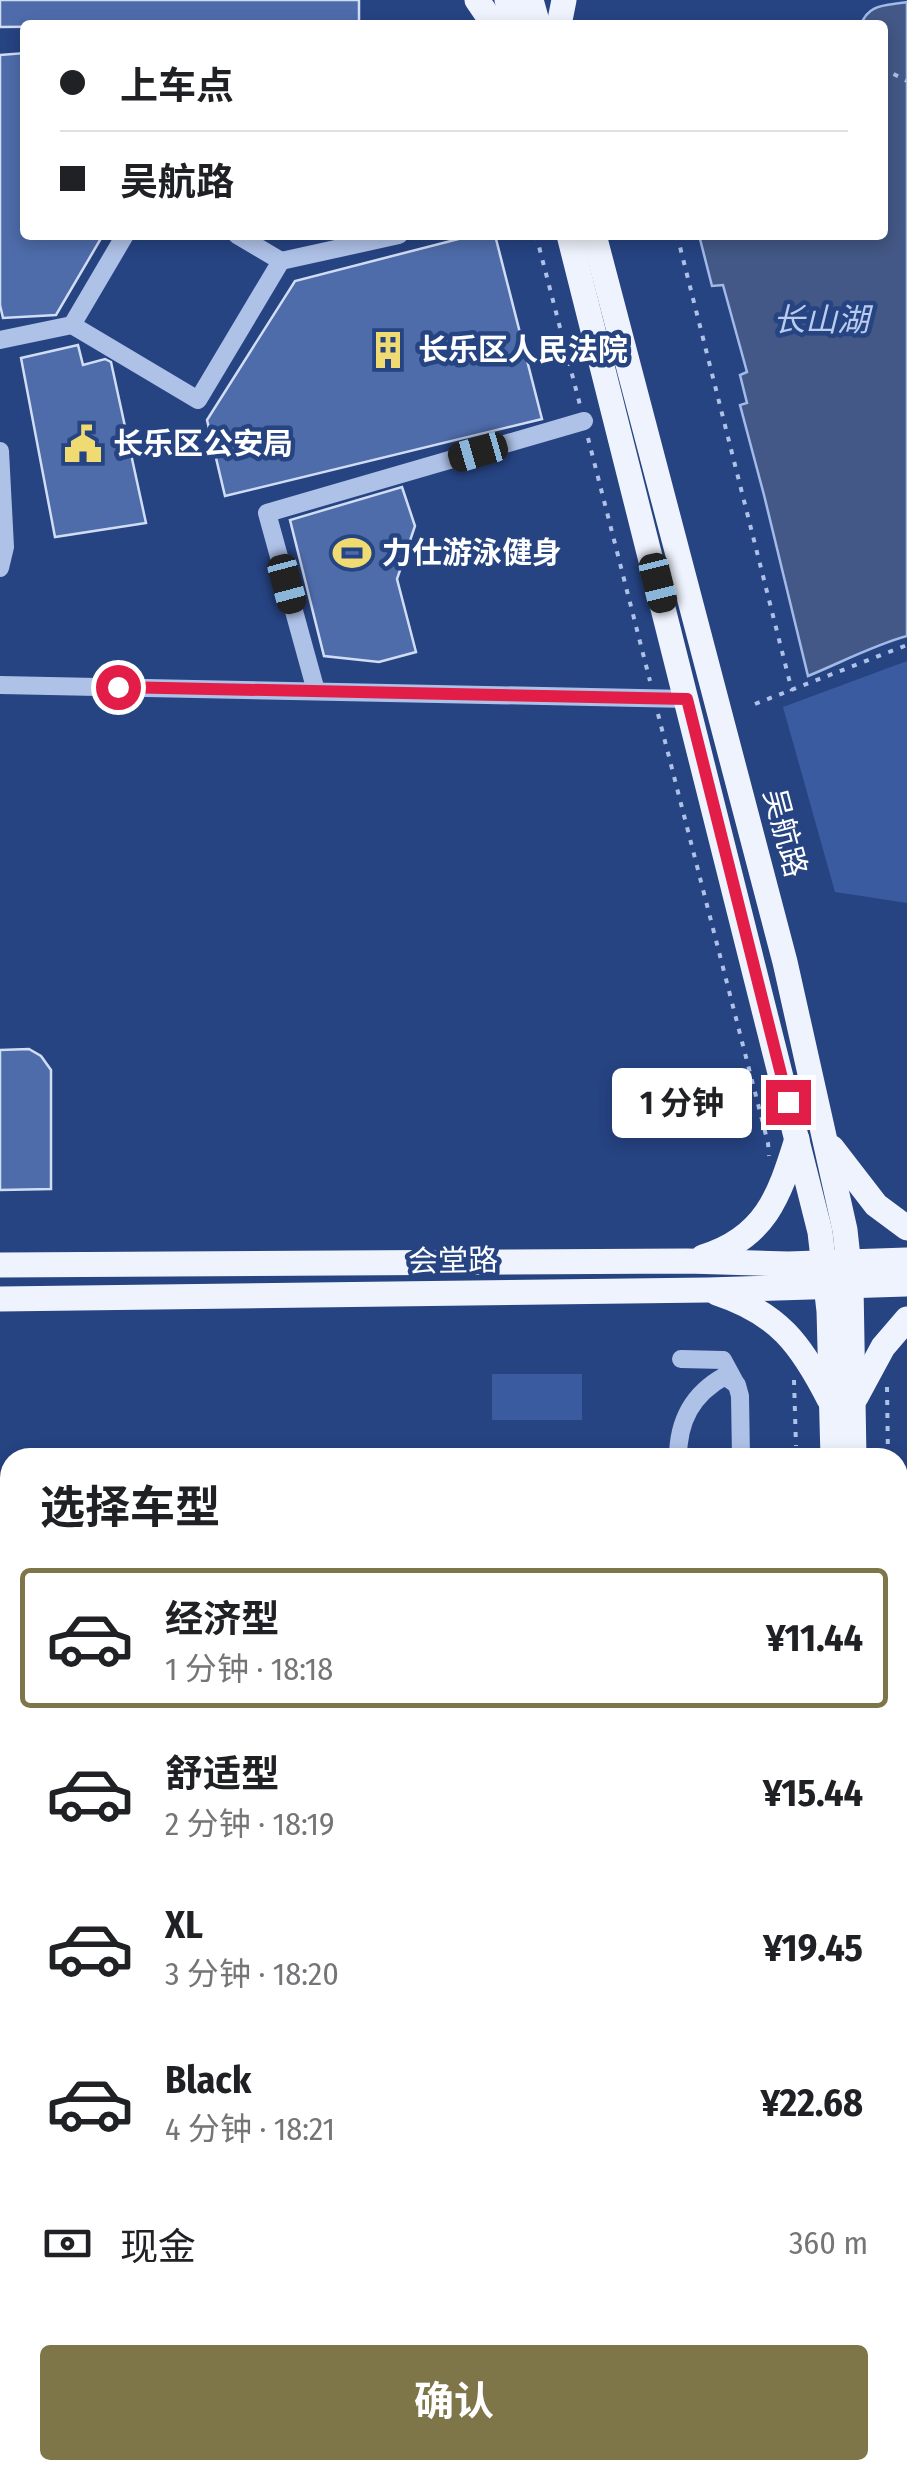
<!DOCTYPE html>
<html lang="zh">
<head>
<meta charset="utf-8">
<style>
	:root { --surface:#fff; --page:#f6f6f6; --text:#202124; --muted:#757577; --line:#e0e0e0; --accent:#7e7548 }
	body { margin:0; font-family:"Fira Sans Condensed","Noto Sans SC",sans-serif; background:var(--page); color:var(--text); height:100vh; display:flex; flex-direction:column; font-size:38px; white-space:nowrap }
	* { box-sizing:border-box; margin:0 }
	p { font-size:32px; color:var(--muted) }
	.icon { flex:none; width:55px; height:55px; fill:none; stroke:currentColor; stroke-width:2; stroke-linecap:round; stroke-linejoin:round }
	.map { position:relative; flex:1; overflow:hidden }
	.side { position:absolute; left:0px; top:1448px; width:908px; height:1032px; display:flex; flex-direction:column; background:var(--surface); border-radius:30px 30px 0 0; box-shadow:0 5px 15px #0003 }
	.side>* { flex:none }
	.hud { position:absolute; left:20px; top:20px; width:868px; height:220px; border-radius:10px; box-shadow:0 5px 15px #0003; display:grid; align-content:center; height:220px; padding:0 40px; background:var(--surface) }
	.end { position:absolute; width:45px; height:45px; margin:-22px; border:12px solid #e11d48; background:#fff; box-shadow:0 0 0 5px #fff }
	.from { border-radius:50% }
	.bubble { position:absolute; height:70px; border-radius:10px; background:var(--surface); box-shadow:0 5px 15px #0003; font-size:32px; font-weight:700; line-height:70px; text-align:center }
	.car { position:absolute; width:30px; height:60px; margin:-30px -15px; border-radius:12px; box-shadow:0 0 8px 2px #0007; background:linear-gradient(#222 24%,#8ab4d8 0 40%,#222 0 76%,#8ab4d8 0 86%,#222 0) }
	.hud b { display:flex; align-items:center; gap:35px; height:95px; font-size:38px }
	.hud b+b { border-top:2px solid var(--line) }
	.hud i { width:25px; height:25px; background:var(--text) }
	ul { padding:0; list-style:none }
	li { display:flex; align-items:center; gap:30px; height:140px; margin:0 20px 15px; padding:0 20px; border:5px solid transparent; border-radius:10px }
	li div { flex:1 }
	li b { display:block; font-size:38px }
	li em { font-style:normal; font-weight:700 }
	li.on { border-color:var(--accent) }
	li>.icon { width:90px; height:90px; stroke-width:1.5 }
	h2 { padding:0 40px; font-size:45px; line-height:120px }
	.pay { display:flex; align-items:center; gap:25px; height:110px; padding:0 40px; font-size:38px }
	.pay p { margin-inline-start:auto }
	.cta { display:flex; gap:20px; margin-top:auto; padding:20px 40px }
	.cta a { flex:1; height:115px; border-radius:10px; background:var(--accent); color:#fff; font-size:40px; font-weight:700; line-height:115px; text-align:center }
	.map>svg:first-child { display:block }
	.green { fill:#3a5b9f }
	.water { fill:#435886; stroke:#a2bae7; stroke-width:2.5 }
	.building { fill:#4e6caa; stroke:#d1ddf5; stroke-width:2.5 }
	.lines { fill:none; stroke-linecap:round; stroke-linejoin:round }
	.path { stroke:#aec1e7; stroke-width:4; stroke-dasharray:5 8; stroke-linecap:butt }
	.minor { stroke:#aec1e7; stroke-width:18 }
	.major { stroke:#eff3fd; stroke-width:25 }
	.route { stroke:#e11d48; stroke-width:12 }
	.labels { text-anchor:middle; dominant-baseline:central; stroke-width:9; stroke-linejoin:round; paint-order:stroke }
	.poi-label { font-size:30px; font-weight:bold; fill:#fff; stroke:#264382; text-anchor:start }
	.street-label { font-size:30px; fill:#fff; stroke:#264382 }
	.water-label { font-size:32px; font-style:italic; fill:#b9cbee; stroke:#264382 }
</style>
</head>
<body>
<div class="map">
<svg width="907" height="2479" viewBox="0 0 907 2479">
	<rect width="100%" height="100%" fill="#264382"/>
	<g class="green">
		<polygon points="907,661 907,903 835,892 783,707"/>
		<rect x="492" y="1374" width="90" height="46"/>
	</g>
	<path class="water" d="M 907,2 L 907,636 C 874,645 840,663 808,676 L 764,495 L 740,405 L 747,403 L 740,375 L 747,372 L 723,285 L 712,286 L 699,235 L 882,235 L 882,25 L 861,25 C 868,3 887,6 907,2 Z"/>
	<g class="building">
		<polygon points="0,0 359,0 359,24 0,27"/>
		<polygon points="25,53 25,235 103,235 56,315 3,318 0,305 0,55"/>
		<polygon points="474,235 495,235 542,419 225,496 207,420 295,281"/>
		<polygon points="78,345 83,365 105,359 111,362 146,523 55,537 21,358"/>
		<polygon points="402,487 415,526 397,579 416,652 379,662 324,656 290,520"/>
		<polygon points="29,1049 41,1056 51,1070 51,1189 0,1190 0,1050"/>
	</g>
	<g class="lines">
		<g class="path">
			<polyline points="882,68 907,81"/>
			<polyline points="536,235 580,405"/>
			<polyline points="677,235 792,691"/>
			<polyline points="588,438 650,681"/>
			<polyline points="755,704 907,645"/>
			<polyline points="658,714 768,1143 769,1156"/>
			<polyline points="794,1380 796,1446"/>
			<polyline points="887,1387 888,1458"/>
			<polyline points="898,2185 900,2337 902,2371"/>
		</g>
		<g class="minor">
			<polyline points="125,235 72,325 198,400 281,261 237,235"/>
			<polyline points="281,261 399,235"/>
			<polyline points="0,340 72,325"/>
			<polyline points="0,451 5,547 0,568"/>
			<polyline points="0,685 687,699"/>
			<polyline points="316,691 267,513 584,421"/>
			<polyline points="681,1359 723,1360 736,1384"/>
			<path d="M 678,1458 C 678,1421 692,1394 725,1376 L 737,1385 L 740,1396 L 741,1458"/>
			<polyline points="805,1458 833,1457"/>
			<polyline points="0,2115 10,2115"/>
		</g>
		<g class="major">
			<polyline points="477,0 494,25"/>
			<polyline points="507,0 514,25"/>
			<polyline points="531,0 538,25"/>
			<polyline points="559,25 564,0"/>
			<polyline points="569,235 820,1232 829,1311 833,1458"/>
			<polyline points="594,235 785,962 845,1230 851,1285 854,1458"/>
			<polyline points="832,1148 876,1205 907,1228"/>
			<path d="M 703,1257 C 765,1238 779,1197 797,1139"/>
			<polyline points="0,1265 687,1261 788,1264 907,1260"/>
			<path d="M 717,1293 C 778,1313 801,1344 829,1399"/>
			<polyline points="0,1299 708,1290 907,1284"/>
			<polyline points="856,1397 883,1347 907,1319"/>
			<polyline points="898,2392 907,2401"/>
			<polyline points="0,2438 10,2438"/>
			<polyline points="898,2446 907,2446"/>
			<polyline points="122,2470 122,2479"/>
			<polyline points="817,2470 907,2472"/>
			<polyline points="289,2479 749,2473 801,2470"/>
		</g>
	</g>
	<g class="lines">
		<polyline class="route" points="118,687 687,699 788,1102"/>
	</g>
	<defs>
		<g id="building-bare" transform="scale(3)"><path d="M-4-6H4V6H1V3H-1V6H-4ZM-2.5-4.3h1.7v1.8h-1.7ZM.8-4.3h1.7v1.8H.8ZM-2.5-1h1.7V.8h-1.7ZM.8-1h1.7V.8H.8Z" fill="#f0db73" stroke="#264382" stroke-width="2.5" paint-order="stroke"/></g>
		<g id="civic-bare" transform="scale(3)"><path d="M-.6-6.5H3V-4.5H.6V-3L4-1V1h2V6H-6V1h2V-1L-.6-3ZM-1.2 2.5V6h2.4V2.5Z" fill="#f0db73" stroke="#264382" stroke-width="2.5" paint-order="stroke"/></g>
		<g id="stadium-bare" transform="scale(3)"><path d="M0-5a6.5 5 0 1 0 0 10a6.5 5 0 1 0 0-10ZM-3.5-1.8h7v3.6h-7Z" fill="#f0db73" stroke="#264382" stroke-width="2.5" paint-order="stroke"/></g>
	</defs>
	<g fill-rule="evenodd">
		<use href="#building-bare" x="388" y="350"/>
		<use href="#civic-bare" x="83" y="444"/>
		<use href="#stadium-bare" x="352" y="553"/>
	</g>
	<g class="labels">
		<g class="poi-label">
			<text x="418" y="350">长乐区人民法院</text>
			<text x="113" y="444">长乐区公安局</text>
			<text x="382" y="553">力仕游泳健身</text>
		</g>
		<g class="street-label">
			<text transform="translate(785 833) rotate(75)">吴航路</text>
			<text transform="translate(453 1261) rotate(-1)">会堂路</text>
		</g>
		<g class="water-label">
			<text x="821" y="320">长山湖</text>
		</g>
	</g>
</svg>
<i class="end from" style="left:118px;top:687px"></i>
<i class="end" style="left:788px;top:1102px"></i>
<div class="bubble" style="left:612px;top:1068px;width:140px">1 分钟</div>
<i class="car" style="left:478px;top:452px;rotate:254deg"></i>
<i class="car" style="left:658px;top:583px;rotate:166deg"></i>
<i class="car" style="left:287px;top:584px;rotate:165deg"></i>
<div class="hud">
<b><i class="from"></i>上车点</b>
<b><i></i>吴航路</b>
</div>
<section class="side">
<h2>选择车型</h2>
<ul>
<li class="on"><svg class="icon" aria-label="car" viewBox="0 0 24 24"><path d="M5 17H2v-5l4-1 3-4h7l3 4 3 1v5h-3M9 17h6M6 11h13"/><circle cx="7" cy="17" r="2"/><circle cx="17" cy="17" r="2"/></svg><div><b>经济型</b><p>1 分钟 · 18:18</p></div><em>¥11.44</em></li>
<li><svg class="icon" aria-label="car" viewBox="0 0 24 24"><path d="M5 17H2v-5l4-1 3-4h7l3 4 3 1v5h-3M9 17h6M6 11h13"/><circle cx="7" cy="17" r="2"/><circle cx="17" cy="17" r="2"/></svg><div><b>舒适型</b><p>2 分钟 · 18:19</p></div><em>¥15.44</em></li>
<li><svg class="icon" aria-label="car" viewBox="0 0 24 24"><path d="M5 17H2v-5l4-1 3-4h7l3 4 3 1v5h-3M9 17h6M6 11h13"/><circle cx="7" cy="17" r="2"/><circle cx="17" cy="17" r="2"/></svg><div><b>XL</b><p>3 分钟 · 18:20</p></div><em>¥19.45</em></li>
<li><svg class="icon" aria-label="car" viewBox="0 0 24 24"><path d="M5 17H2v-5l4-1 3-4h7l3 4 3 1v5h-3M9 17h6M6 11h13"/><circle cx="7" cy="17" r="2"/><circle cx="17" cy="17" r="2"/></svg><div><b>Black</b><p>4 分钟 · 18:21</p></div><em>¥22.68</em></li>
</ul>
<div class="pay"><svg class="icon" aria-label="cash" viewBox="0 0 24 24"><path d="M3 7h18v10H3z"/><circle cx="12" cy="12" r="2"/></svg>现金<p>360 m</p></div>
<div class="cta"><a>确认</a></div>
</section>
</div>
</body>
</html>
